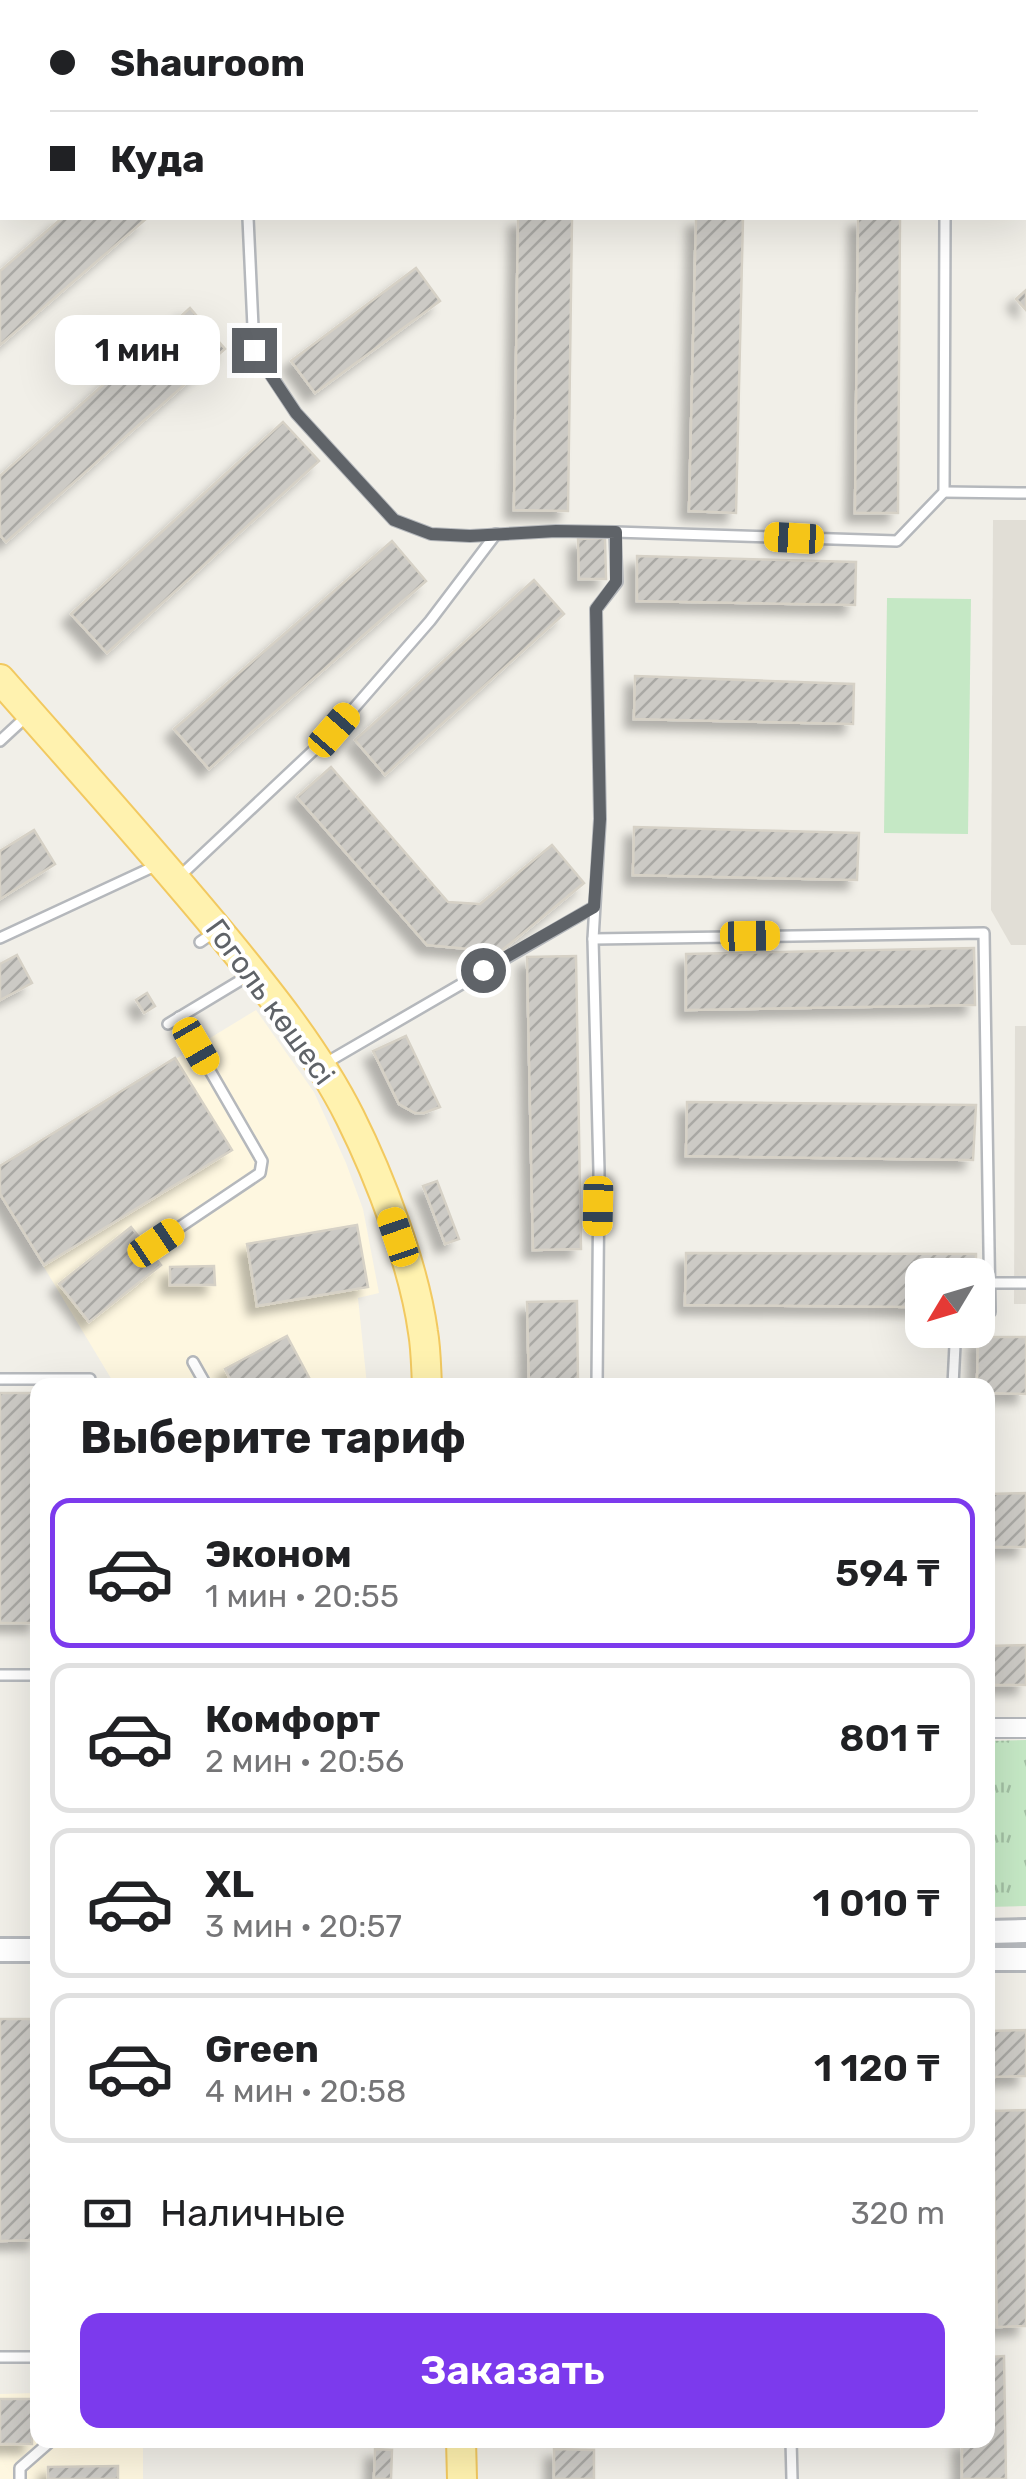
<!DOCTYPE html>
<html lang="ru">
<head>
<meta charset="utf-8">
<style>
	:root { --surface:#fff; --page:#f6f6f6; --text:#202124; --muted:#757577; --line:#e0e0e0; --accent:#7c3aed }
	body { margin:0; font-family:Rubik,sans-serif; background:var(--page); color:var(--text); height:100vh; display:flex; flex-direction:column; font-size:38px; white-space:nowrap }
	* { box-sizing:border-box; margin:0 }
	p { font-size:32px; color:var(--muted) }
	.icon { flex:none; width:55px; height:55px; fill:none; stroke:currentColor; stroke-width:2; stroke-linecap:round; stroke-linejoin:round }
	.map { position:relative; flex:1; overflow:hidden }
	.sheet { position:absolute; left:30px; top:1378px; width:965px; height:1070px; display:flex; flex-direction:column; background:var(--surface); border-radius:20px; box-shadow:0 10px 40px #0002 }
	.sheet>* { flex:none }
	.guide { position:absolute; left:0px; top:0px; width:1028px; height:220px; box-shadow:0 10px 40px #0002; display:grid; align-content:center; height:220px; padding:0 50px; background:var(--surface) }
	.needle { width:65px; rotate:232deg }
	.tools { position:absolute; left:905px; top:1258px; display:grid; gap:20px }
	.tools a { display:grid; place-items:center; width:90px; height:90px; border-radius:20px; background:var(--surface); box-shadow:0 10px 40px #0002; font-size:50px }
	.end { position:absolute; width:45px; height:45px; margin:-22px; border:12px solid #5f6368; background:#fff; box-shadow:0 0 0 5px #fff }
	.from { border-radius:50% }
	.bubble { position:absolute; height:70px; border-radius:20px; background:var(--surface); box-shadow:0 10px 40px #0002; font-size:32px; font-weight:600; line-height:70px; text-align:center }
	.car { position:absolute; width:30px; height:60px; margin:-30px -15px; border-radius:12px; box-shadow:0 0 8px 2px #0007; background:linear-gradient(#f5c518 24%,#345 0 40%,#f5c518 0 76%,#345 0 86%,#f5c518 0) }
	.guide b { display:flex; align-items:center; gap:35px; height:95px; font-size:38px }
	.guide b+b { border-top:2px solid var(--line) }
	.guide i { width:25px; height:25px; background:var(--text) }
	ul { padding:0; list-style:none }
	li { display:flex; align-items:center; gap:30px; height:150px; margin:0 20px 15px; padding:0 30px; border:5px solid var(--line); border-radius:20px }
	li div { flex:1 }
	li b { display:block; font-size:38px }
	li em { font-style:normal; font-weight:600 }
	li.on { border-color:var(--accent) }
	li>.icon { width:90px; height:90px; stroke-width:1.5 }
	h2 { padding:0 50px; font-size:45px; line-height:120px }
	.pay { display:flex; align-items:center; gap:25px; height:110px; padding:0 50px; font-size:38px }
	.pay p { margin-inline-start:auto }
	.button { display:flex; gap:20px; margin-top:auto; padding:20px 50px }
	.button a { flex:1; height:115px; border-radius:20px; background:var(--accent); color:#fff; font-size:40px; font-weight:600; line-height:115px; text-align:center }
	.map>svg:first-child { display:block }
	.commercial { fill:#fef7e0 }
	.education { fill:#e1ded6 }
	.park { fill:url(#park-tufts) }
	.pitch { fill:#c5e8c5 }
	.building { fill:url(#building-hatch); stroke:#d6d1c6; stroke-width:2.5; filter:url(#shadow) }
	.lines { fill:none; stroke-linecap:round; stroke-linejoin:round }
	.service-casing { stroke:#b5b8bc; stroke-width:14 }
	.minor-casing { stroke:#b5b8bc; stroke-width:22 }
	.tertiary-casing { stroke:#b5b8bc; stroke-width:28 }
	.primary-casing { stroke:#f2c960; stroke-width:32 }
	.service { stroke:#fff; stroke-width:9 }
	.minor { stroke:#fff; stroke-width:18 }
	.tertiary { stroke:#fff; stroke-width:22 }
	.primary { stroke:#fff2af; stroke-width:28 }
	.route { stroke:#5f6368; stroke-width:12 }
	.labels { text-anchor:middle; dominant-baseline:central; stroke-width:8; stroke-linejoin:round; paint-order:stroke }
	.street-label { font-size:30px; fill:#5f6368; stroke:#fff }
</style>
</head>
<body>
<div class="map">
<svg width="1026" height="2479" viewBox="0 0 1026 2479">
	<defs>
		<pattern id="park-tufts" width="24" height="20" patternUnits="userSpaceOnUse" patternTransform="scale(2.5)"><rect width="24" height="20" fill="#c5e8c5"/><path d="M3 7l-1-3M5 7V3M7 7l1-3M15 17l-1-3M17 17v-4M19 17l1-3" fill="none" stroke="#a3c0a4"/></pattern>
		<pattern id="building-hatch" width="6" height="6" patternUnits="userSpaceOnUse" patternTransform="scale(2.5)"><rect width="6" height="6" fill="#cccac5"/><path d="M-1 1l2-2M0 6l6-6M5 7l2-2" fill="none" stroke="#a9a8a4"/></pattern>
		<filter id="shadow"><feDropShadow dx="-9" dy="9" stdDeviation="5" flood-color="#0004"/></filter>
	</defs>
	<rect width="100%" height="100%" fill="#f1efe8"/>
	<g class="commercial">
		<polygon points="256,1010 314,1092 346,1163 363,1209 379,1293 358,1298 367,1385 115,1385 0,1194 0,1166"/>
		<polygon points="37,2393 38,2440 143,2440 143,2479 0,2479 0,2394"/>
	</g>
	<g class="education">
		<polygon points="993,520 1026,520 1026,945 1011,945 991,910"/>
		<polygon points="1015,1026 1026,1026 1026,1304 1014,1304"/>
	</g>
	<polygon class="park" points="1026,1740 1026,1906 988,1907 988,1741"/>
	<polygon class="pitch" points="887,598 971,599 968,834 884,833"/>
	<g class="building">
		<polygon points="334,0 416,0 413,2 331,2"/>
		<polygon points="967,0 1013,0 1013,2 966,2"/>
		<polygon points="62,218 147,218 0,345 0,271"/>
		<polygon points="518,218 572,218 568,511 514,510"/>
		<polygon points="696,218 743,218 736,513 689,511"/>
		<polygon points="858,218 900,218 898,513 855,513"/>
		<polygon points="416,268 440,301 315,393 291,361"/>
		<polygon points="1026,290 1026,310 1016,299"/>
		<polygon points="190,308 225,349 6,542 0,535 0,476"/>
		<polygon points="283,422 319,461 107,653 71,614"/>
		<polygon points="605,538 606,579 579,579 578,539"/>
		<polygon points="392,541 426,581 209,769 174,729"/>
		<polygon points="637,556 856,562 855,605 637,601"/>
		<polygon points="534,580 564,614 385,775 355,740"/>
		<polygon points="635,676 854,684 853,724 634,719"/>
		<polygon points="331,767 448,902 480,904 552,845 584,883 500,952 427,945 297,797"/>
		<polygon points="634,827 859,833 857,880 633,875"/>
		<polygon points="34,830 55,864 0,899 0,851"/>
		<polygon points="974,948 975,1005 686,1010 686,954"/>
		<polygon points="17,955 32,983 0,1000 0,964"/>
		<polygon points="576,956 581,1249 533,1250 527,957"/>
		<polygon points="147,993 155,1006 144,1013 136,1000"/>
		<polygon points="406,1036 440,1107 424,1113 415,1113 399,1104 373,1051"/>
		<polygon points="175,1058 232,1150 44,1265 0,1194 0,1166"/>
		<polygon points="687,1102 976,1105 973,1160 686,1156"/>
		<polygon points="437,1181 459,1239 445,1244 423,1186"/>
		<polygon points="357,1225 368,1287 257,1306 247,1244"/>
		<polygon points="131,1227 161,1265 89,1322 59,1284"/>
		<polygon points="686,1253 976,1254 976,1275 922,1275 922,1307 685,1305"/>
		<polygon points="214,1266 215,1285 170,1285 170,1267"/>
		<polygon points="577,1301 578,1385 529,1385 527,1302"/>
		<polygon points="287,1336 313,1385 233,1385 225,1369"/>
		<polygon points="978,1337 1026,1337 1026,1394 988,1393 988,1385 977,1385"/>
		<rect x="0" y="1393" width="38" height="230"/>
		<polygon points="1026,1493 1026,1547 988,1547 988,1494"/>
		<polygon points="1026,1645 1026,1685 988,1685 988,1646"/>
		<polygon points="0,2019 35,2019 38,2240 0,2241"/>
		<polygon points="1026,2030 1026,2076 988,2077 988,2031"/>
		<polygon points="1026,2110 1026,2326 997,2327 993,2111"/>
		<polygon points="1004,2356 1006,2479 962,2479 962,2440 988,2440 988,2357"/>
		<rect x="0" y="2399" width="32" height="45"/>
		<polygon points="375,2449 392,2450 391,2479 374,2479"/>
		<polygon points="554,2449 594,2450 594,2479 554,2479"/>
		<polygon points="118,2466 118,2479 48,2479 48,2467"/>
	</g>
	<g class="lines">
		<g class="service-casing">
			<g id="service">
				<polyline points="107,0 109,2"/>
				<polyline points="637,0 638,2"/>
				<polyline points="1025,104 1026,104"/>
				<polyline points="0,164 2,167"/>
				<polyline points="248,218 254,349 296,413 394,520 431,534 470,536 556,531 615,532 897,541 944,492 945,218"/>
				<polyline points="944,492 1026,493"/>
				<polyline points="0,741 27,716"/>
				<polyline points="180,876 335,730 430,621 496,534"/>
				<polyline points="0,938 155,866"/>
				<polyline points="593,939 984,933 990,1312 978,1324"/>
				<polyline points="200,942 216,931"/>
				<polyline points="168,1024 251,974"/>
				<polyline points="324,1064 594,907"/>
				<polyline points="156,1243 260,1173 262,1161 179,1017"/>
				<polyline points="990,1283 1026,1283"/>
				<polyline points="193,1362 206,1385"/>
				<polyline points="0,1379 90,1379 90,1385"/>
				<polyline points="597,1385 599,1171 593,939 600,819 596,609 617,582 615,532"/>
				<polyline points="953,1385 955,1345 971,1330"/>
				<polyline points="0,1675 38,1675"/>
				<polyline points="0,2357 38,2357"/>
				<polyline points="791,2440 792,2479"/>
				<polyline points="20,2479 20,2468 52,2440"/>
			</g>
		</g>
		<g class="minor-casing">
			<polyline id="minor" points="988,1728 1026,1728"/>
		</g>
		<g class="tertiary-casing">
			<g id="tertiary">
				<polyline points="204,2 206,0"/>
				<polyline points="0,185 2,183"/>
				<polyline points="988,1932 1026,1931"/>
				<polyline points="0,1950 38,1950"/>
				<polyline points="988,1959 1026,1959"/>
			</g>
		</g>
		<g class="primary-casing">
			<g id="primary">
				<path d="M 0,679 C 72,761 145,842 214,925 C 263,984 316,1049 350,1117 C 380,1177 414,1266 423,1332 C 426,1349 426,1367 427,1385"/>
				<polyline points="461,2440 462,2479"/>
			</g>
		</g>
		<use href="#service" class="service"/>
		<use href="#minor" class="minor"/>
		<use href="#tertiary" class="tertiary"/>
		<use href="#primary" class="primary"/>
	</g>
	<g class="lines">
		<polyline class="route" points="254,350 296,413 394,520 431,534 470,536 556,531 616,532 616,582 596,609 600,819 594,907 483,970"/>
	</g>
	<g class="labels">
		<g class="street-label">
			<text transform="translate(270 1002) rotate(54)">Гоголь көшесі</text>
		</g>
	</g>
</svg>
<div class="tools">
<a><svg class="needle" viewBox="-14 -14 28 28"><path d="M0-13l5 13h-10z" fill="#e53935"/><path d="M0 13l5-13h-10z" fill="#757577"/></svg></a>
</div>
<i class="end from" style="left:483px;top:970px"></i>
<i class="end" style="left:254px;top:350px"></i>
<div class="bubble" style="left:55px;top:315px;width:165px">1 мин</div>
<i class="car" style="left:794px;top:538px;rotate:273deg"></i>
<i class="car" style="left:334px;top:730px;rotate:41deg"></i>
<i class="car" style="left:750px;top:936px;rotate:89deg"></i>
<i class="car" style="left:196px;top:1046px;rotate:150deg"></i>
<i class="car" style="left:598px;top:1206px;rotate:181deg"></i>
<i class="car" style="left:398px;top:1237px;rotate:341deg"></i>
<i class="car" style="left:156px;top:1243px;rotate:56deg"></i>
<div class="guide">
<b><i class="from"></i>Shauroom</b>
<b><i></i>Куда</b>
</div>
<section class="sheet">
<h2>Выберите тариф</h2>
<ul>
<li class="on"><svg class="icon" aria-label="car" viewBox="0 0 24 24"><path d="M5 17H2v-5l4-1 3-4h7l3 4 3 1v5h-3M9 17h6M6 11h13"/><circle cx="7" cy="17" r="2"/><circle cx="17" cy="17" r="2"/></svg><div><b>Эконом</b><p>1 мин · 20:55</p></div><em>594 ₸</em></li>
<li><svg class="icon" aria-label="car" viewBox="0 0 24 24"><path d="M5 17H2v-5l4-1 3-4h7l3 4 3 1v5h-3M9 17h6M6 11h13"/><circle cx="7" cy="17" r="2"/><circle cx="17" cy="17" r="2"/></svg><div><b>Комфорт</b><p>2 мин · 20:56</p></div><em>801 ₸</em></li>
<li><svg class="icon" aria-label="car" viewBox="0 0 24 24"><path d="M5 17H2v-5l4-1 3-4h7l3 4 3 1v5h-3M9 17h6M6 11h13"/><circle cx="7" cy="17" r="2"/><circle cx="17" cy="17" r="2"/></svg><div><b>XL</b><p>3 мин · 20:57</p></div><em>1 010 ₸</em></li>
<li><svg class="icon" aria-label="car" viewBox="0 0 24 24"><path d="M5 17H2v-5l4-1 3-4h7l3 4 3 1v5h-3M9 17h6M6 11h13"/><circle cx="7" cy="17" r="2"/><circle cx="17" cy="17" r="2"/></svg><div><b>Green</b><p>4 мин · 20:58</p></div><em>1 120 ₸</em></li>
</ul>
<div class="pay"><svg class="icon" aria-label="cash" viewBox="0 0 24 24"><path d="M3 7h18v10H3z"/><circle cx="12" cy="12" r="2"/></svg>Наличные<p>320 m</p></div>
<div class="button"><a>Заказать</a></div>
</section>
</div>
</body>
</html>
